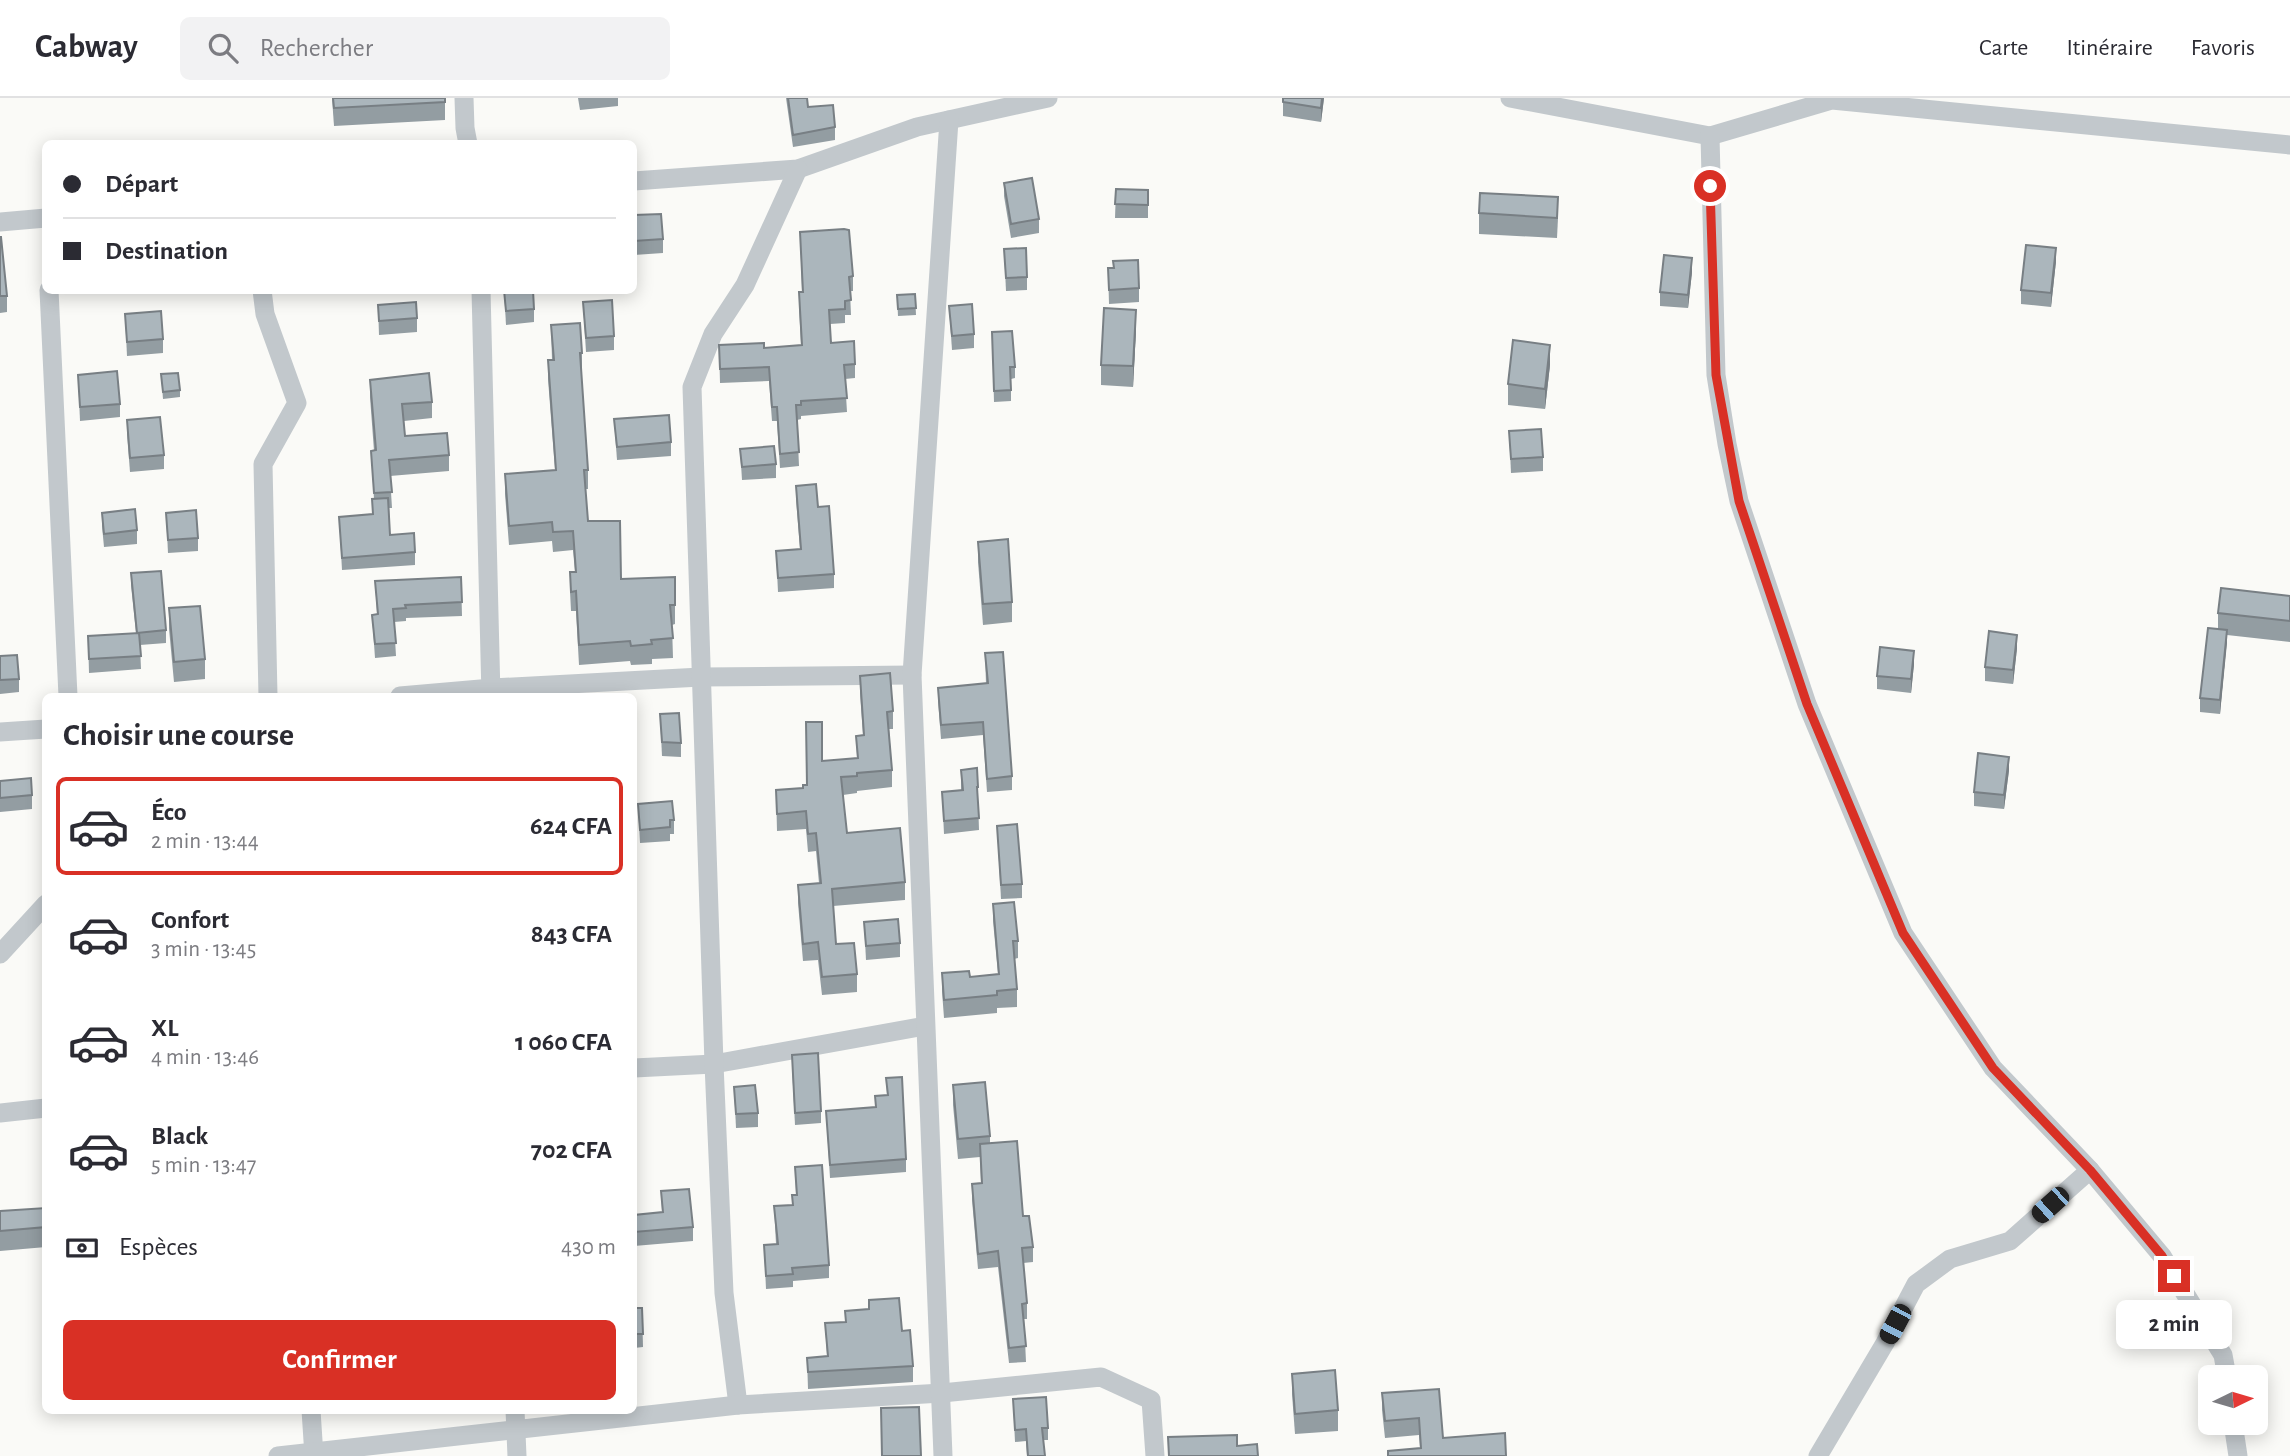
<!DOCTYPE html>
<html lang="fr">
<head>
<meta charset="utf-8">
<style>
	:root { --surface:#fff; --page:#f2f2f3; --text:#2b2b33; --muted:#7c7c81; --line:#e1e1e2; --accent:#d93025 }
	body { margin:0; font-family:"Alegreya Sans",sans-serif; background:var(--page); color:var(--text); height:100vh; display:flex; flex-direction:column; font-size:26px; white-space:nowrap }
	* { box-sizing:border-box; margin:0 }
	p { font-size:23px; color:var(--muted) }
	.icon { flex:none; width:38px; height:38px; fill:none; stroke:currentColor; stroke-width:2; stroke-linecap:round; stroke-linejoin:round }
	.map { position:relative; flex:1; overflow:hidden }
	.panel { position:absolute; left:42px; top:595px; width:595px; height:721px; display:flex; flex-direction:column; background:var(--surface); border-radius:10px; box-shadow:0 4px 18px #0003 }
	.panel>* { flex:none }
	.guide { position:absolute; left:42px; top:42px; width:595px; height:154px; border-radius:10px; box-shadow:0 4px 18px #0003; display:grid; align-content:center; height:154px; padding:0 21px; background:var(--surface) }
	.needle { width:46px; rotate:85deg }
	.buttons { position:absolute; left:2198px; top:1267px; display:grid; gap:14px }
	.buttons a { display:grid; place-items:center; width:70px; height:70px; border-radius:10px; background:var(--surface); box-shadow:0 4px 18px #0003; font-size:35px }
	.end { position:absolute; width:32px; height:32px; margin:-16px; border:9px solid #d93025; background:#fff; box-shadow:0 0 0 4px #fff }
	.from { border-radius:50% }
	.bubble { position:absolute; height:49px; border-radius:10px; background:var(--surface); box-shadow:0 4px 18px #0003; font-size:23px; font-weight:600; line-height:49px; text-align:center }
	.car { position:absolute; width:21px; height:42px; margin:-21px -10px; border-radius:9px; box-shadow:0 0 5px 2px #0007; background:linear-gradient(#222 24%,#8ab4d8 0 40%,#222 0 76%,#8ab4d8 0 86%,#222 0) }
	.guide b { display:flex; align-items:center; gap:24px; height:66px; font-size:26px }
	.guide b+b { border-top:2px solid var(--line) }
	.guide i { width:18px; height:18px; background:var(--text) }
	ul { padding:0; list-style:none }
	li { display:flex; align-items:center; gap:21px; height:98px; margin:0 14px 10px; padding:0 7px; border:4px solid transparent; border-radius:10px }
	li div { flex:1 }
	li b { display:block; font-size:26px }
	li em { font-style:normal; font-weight:600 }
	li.on { border-color:var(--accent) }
	li>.icon { width:63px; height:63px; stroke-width:1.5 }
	h2 { padding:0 21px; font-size:32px; line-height:84px }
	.pay { display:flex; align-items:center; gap:18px; height:77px; padding:0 21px; font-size:26px }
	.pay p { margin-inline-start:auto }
	.cta { display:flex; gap:14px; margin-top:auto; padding:14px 21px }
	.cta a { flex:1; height:80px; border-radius:10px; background:var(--accent); color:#fff; font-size:28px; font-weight:600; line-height:80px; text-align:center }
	header { display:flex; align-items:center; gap:42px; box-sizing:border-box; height:98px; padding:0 35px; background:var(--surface); border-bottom:2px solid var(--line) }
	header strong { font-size:33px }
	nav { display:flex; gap:38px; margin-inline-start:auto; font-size:24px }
	.search { width:490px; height:63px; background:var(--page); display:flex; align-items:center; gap:18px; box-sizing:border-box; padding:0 24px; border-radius:10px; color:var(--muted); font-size:26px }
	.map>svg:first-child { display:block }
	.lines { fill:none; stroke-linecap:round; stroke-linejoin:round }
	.street { stroke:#c2c8cc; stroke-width:19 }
	.wall { fill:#939da2 }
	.shaded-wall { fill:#787f84 }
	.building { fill:#abb6bc; stroke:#787f84; stroke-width:2 }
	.route { stroke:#d93025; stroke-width:9 }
</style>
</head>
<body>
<header>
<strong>Cabway</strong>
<div class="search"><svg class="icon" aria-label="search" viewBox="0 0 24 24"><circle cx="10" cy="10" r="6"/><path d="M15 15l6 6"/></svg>Rechercher</div>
<nav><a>Carte</a><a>Itinéraire</a><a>Favoris</a></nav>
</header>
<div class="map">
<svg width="2290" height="1358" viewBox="0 0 2290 1358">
	<rect width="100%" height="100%" fill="#fafaf7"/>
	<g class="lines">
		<g class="street">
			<polyline points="464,0 465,30 468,46"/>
			<polyline points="1510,0 1710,38 1832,2 2290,47"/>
			<polyline points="1710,38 1716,277 1727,346 1739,403 1807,606 1903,835 1993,970 2090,1072 2162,1158 2223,1257 2227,1279"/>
			<polyline points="634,83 798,71 917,29 1048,0"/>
			<polyline points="0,124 46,120"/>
			<polyline points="49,192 68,598"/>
			<polyline points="262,192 265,216 297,305 263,366 268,598"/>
			<polyline points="481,192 491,598"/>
			<polyline points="400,598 492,590 701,579 912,577"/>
			<polyline points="0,634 46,631"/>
			<polyline points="0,856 46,806"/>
			<polyline points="634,970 714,966 925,928"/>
			<polyline points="0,1015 46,1010"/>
			<polyline points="738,1307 724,1195 714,966 692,289 713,236 745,187 798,71"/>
			<polyline points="311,1312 314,1358"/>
			<polyline points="515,1312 517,1358"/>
			<polyline points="2233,1325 2238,1358"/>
			<polyline points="278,1358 738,1307 942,1295 1101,1279 1151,1302 1155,1358"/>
			<polyline points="943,1358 912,577 949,22"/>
			<polyline points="1818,1358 1885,1245 1916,1186 1950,1161 2010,1143 2090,1072"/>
		</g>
	</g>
	<g class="wall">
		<polygon points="332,0 445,0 445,22 334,28"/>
		<polygon points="578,0 618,0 618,8 580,12"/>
		<polygon points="786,0 807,0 808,9 835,29 835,42 793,49"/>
		<polygon points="1324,0 1321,24 1283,18 1283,4"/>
		<polygon points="1004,85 1039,121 1039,135 1011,140 1004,98"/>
		<polygon points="1116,91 1148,92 1148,120 1115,120"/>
		<polygon points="1479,115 1558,120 1557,140 1479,136"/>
		<polygon points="634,117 663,141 663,155 634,157"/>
		<polygon points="800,134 853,178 853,193 850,193 851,217 845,217 845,225 830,226 831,245 855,266 855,280 845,281 847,314 801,318 801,321 797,322 799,368 780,370 777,323 772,323 769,283 720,285 719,247 764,250 801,247 799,208 799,194 802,194"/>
		<polygon points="0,139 7,198 7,214 0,215"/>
		<polygon points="1004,151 1027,179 1027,192 1006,193"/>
		<polygon points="1113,163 1139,190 1139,204 1109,206 1108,170 1113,170"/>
		<polygon points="2056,163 2051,209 2021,206 2021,192"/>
		<polygon points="1692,174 1688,210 1660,208 1660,194"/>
		<polygon points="163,192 179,192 179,194 163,196"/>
		<polygon points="504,192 534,211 534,224 506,227"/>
		<polygon points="915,196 916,217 898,218 897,197"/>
		<polygon points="583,204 614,238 614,252 586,254"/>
		<polygon points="378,207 417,220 417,234 379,237"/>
		<polygon points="949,208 974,236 974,250 952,252"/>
		<polygon points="125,216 163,241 163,255 127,258"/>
		<polygon points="551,227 582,255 582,274 581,274 588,372 588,391 585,391 588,423 621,481 675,479 675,526 672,527 673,560 652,561 652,566 631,567 630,563 579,567 576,513 571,513 570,493 570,474 575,474 573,452 553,454 552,443 509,447 505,396 505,376 555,372 548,281 548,262 552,262"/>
		<polygon points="1136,232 1133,289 1101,287 1101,267"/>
		<polygon points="992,234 1015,269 1015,280 1011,281 1011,303 994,304"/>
		<polygon points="1550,267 1545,311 1508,307 1508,286"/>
		<polygon points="161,276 180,292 180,299 163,301"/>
		<polygon points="78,277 120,306 120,319 80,323"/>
		<polygon points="370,282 432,304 432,320 404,323 405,338 449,357 449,373 390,378 392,410 389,410 390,437 415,454 415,467 342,472 339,419 372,416 372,401 374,401 371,353 374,353 370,299"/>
		<polygon points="614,321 671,344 671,358 617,362"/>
		<polygon points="127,322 164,357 164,371 130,374 127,336"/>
		<polygon points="1509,333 1543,359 1543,373 1511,375"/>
		<polygon points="740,351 776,366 776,380 742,382"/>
		<polygon points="796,388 818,409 834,476 834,490 778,494 776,453 800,451 796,401"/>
		<polygon points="102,415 137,432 137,446 104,449 102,428"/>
		<polygon points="166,415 198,440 198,453 168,455"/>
		<polygon points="978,444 1012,504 1012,524 983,527 978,464"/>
		<polygon points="131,475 166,532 166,545 140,547 141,571 89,575 88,538 136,535 131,487"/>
		<polygon points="461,479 462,518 406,520 406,523 394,524 396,558 375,560 372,517 377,516 375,483"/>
		<polygon points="2290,498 2290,544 2227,537 2220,616 2200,614 2200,600 2218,531 2218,515"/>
		<polygon points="169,510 205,561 205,581 174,584 169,531"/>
		<polygon points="2017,550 2013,586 1985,583 1985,569"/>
		<polygon points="985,555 1012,678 1012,692 987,694 983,637 941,641 938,603 938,590 986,586"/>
		<polygon points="0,558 19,581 19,594 0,596"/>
		<polygon points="1914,566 1911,595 1877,591 1877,578"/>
		<polygon points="860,578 893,613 893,631 889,631 892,672 892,689 857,693 857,695 843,697 847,735 905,784 905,802 833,808 836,846 857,876 857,894 822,897 818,862 803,863 798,805 798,787 819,785 816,753 808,754 806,731 777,733 776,692 803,690 807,687 822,663 857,660 856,638 863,637 860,595"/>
		<polygon points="660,616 681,645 681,659 662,658"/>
		<polygon points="961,672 978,689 978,701 979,732 944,736 942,694 961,692"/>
		<polygon points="2009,672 2004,711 1974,708 1974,694"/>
		<polygon points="0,683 32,697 32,711 0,714"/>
		<polygon points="638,706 674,722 674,736 670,736 670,743 640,745"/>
		<polygon points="997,728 1022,786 1022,800 1001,801"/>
		<polygon points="993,806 1018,843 1018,860 1014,861 1017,891 1017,909 997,910 997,915 944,920 942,893 942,875 970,879 998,876 993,823"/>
		<polygon points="864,824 900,845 900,859 866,862"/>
		<polygon points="792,969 821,1013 821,1025 795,1027"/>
		<polygon points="886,980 906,1061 906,1074 830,1080 826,1013 875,1009 875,998 887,997"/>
		<polygon points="953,987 990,1038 990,1045 1023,1118 1033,1149 1033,1164 1023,1165 1027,1205 1027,1221 1024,1221 1026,1264 1009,1265 998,1169 978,1171 972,1102 972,1086 981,1085 980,1059 958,1061 953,1007"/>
		<polygon points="734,989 758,1015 758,1029 736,1030"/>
		<polygon points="795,1069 829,1167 829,1180 793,1183 793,1189 766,1191 764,1147 776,1146 774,1108 792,1107 792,1097 796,1097"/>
		<polygon points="661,1093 693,1129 693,1143 634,1148 634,1117 662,1114"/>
		<polygon points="46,1110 46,1149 0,1153 0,1113"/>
		<polygon points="869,1202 902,1233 913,1268 913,1284 808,1291 807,1260 827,1258 825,1225 845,1224 845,1213 869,1211"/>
		<polygon points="634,1210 642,1210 643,1249 634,1250"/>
		<polygon points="1292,1276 1338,1312 1338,1333 1295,1336 1292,1296"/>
		<polygon points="1439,1291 1443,1340 1420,1350 1419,1337 1385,1340 1382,1312 1382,1295"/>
		<polygon points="1013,1301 1048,1330 1048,1342 1043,1342 1045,1358 1027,1358 1026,1343 1015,1344"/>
	</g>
	<g class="shaded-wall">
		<polygon points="1322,0 1324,0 1321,24 1321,10"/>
		<polygon points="2056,150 2056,163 2051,209 2051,195"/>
		<polygon points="1692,160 1692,174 1688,210 1688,197"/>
		<polygon points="1136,212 1136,232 1133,289 1133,268"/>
		<polygon points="1550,247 1550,267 1545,311 1545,291"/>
		<polygon points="2227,532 2227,545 2220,616 2220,602"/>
		<polygon points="2017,537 2017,550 2013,586 2013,572"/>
		<polygon points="1914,553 1914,566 1911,595 1911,581"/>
		<polygon points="2009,659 2009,672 2004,711 2004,697"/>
	</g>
	<g class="building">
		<polygon points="333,0 445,0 445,4 334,10"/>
		<polygon points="788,0 807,0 808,9 833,7 835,29 793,37"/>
		<polygon points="1283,0 1322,0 1321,10 1283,4"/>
		<polygon points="1032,80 1039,121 1011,126 1004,85"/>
		<polygon points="1116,91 1148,92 1148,107 1115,106"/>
		<polygon points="1480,95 1558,99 1557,120 1479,115"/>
		<polygon points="661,116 663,141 634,143 634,117"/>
		<polygon points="844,131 849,132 853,178 849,179 851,202 845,203 845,211 829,212 831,245 854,243 855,266 844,267 847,300 801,303 801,307 796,307 799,354 780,356 777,309 772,309 769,269 720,271 719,247 764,245 764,250 802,247 799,194 803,194 800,134"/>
		<polygon points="0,139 1,139 7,198 0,198"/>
		<polygon points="2026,147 2056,150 2051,195 2021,192"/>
		<polygon points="1026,150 1027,179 1006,180 1004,151"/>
		<polygon points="1664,157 1692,160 1688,197 1660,194"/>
		<polygon points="1138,162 1139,190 1109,192 1108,170 1114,170 1113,163"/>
		<polygon points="504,192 533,192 534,211 506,213"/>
		<polygon points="915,196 916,210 898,211 897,197"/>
		<polygon points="612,202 614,238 586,240 583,204"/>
		<polygon points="416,204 417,220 379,223 378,207"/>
		<polygon points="972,206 974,236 952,238 949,208"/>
		<polygon points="1104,210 1136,212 1133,268 1101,267"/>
		<polygon points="161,213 163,241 127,244 125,216"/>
		<polygon points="580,225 582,255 580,255 588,372 584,372 588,423 620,423 621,481 675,479 675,507 670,507 673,540 651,542 652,546 631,548 630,543 579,547 576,493 571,494 570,474 576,474 573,433 553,434 552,424 509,428 505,376 556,372 548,262 554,262 551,227"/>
		<polygon points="1012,233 1015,269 1010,269 1011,292 994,293 992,234"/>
		<polygon points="1513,242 1550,247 1545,291 1508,286"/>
		<polygon points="117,273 120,306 80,309 78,277"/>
		<polygon points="178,275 180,292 163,294 161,276"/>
		<polygon points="429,275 432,304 402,306 405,338 447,335 449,357 389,362 392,394 374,395 371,353 376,352 370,282"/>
		<polygon points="669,317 671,344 617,349 614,321"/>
		<polygon points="160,319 164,357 130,360 127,322"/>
		<polygon points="1541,331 1543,359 1511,361 1509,333"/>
		<polygon points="774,348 776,366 742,369 740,351"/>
		<polygon points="816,386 818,409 829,408 834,476 778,480 776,453 801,451 796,388"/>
		<polygon points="388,400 390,437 414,435 415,454 342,460 339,419 373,416 372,401"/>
		<polygon points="135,411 137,432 104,436 102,415"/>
		<polygon points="196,412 198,440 168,442 166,415"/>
		<polygon points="1008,441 1012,504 983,506 978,444"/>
		<polygon points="161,473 166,532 137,535 131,475"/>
		<polygon points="461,479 462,504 405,507 406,510 393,511 396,545 375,546 372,517 378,516 375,483"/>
		<polygon points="2221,490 2290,498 2290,523 2218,515"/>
		<polygon points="200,508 205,561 174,564 169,510"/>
		<polygon points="2208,530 2227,532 2220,602 2200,600"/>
		<polygon points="1989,533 2017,537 2013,572 1985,569"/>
		<polygon points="139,535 141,558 89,561 88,538"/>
		<polygon points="1880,549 1914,553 1911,581 1877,578"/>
		<polygon points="1003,554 1012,678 987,681 983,624 941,627 938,590 988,585 985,555"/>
		<polygon points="17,557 19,581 0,582 0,558"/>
		<polygon points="890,575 893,613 887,614 892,672 857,675 857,678 841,679 847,735 900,730 905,784 832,791 836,846 854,845 857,876 822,879 818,844 803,846 798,787 821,785 816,735 808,736 806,713 777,716 776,692 803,690 803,687 807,687 806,624 822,624 822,663 858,660 856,638 864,637 860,578"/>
		<polygon points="679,615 681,645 662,644 660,616"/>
		<polygon points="1978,655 2009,659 2004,697 1974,694"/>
		<polygon points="977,670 978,689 977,689 979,720 944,723 942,694 963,692 961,672"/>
		<polygon points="31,680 32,697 0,700 0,683"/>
		<polygon points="672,703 674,722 670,722 670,729 640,732 638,706"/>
		<polygon points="1017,726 1022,786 1001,787 997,728"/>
		<polygon points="1014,804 1018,843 1013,843 1017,891 997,893 997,897 944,902 942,875 969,873 970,879 999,876 993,806"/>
		<polygon points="898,821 900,845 866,848 864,824"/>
		<polygon points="818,955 821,1013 795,1015 792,957"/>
		<polygon points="902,979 906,1061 830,1067 826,1013 876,1009 875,998 888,997 886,980"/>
		<polygon points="985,984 990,1038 958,1041 953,987"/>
		<polygon points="755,987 758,1015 736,1016 734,989"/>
		<polygon points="1017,1043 1023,1118 1029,1118 1033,1149 1022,1150 1027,1205 1022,1206 1026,1248 1009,1250 998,1153 978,1156 972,1086 982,1085 980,1046"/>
		<polygon points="822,1067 829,1167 792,1170 793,1176 766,1178 764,1147 778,1146 774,1108 793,1107 792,1097 797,1097 795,1069"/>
		<polygon points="689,1091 693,1129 634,1134 634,1117 663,1114 661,1093"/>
		<polygon points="46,1110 46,1129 0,1133 0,1113"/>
		<polygon points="899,1200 902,1233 910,1232 913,1268 808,1274 807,1260 828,1258 825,1225 846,1224 845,1213 869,1211 869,1202"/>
		<polygon points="634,1210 642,1210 643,1236 634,1236"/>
		<polygon points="1335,1272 1338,1312 1295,1316 1292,1276"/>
		<polygon points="1439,1291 1443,1340 1505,1335 1506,1358 1388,1358 1388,1353 1421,1350 1419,1320 1385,1323 1382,1295"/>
		<polygon points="1046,1299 1048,1330 1042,1330 1045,1358 1028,1358 1026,1331 1015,1332 1013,1301"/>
		<polygon points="919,1309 921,1358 882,1358 881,1310"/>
		<polygon points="1237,1337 1237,1348 1257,1346 1258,1358 1169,1358 1168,1339"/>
	</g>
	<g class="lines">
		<polyline class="route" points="1710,88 1716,277 1739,403 1807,606 1903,835 1993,970 2090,1072 2162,1158 2174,1178"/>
	</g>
</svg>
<div class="buttons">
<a><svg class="needle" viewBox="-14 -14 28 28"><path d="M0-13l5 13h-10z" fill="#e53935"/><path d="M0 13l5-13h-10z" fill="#7c7c81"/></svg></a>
</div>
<i class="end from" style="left:1710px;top:88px"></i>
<i class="end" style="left:2174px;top:1178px"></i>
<div class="bubble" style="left:2116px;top:1202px;width:116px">2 min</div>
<i class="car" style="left:2050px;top:1107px;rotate:228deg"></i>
<i class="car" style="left:1895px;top:1226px;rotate:208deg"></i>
<div class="guide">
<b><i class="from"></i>Départ</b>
<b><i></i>Destination</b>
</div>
<section class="panel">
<h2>Choisir une course</h2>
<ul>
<li class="on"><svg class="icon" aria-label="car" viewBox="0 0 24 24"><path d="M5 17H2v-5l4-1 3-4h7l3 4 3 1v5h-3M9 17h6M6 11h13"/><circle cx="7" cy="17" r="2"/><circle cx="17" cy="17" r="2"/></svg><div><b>Éco</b><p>2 min · 13:44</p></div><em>624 CFA</em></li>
<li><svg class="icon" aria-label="car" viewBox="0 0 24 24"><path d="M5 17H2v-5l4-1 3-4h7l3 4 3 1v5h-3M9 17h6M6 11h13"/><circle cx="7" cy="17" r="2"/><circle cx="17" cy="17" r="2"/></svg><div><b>Confort</b><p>3 min · 13:45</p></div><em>843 CFA</em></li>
<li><svg class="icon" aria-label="car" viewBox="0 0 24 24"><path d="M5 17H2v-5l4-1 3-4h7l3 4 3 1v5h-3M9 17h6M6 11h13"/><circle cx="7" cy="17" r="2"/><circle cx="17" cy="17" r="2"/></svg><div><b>XL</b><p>4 min · 13:46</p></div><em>1 060 CFA</em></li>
<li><svg class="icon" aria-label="car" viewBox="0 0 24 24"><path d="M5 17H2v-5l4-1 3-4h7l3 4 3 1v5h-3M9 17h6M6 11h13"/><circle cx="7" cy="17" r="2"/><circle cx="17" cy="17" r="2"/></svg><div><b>Black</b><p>5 min · 13:47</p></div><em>702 CFA</em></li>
</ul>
<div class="pay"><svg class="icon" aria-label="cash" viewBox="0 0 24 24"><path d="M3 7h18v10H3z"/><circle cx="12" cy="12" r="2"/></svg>Espèces<p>430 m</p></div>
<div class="cta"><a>Confirmer</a></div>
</section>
</div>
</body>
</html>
